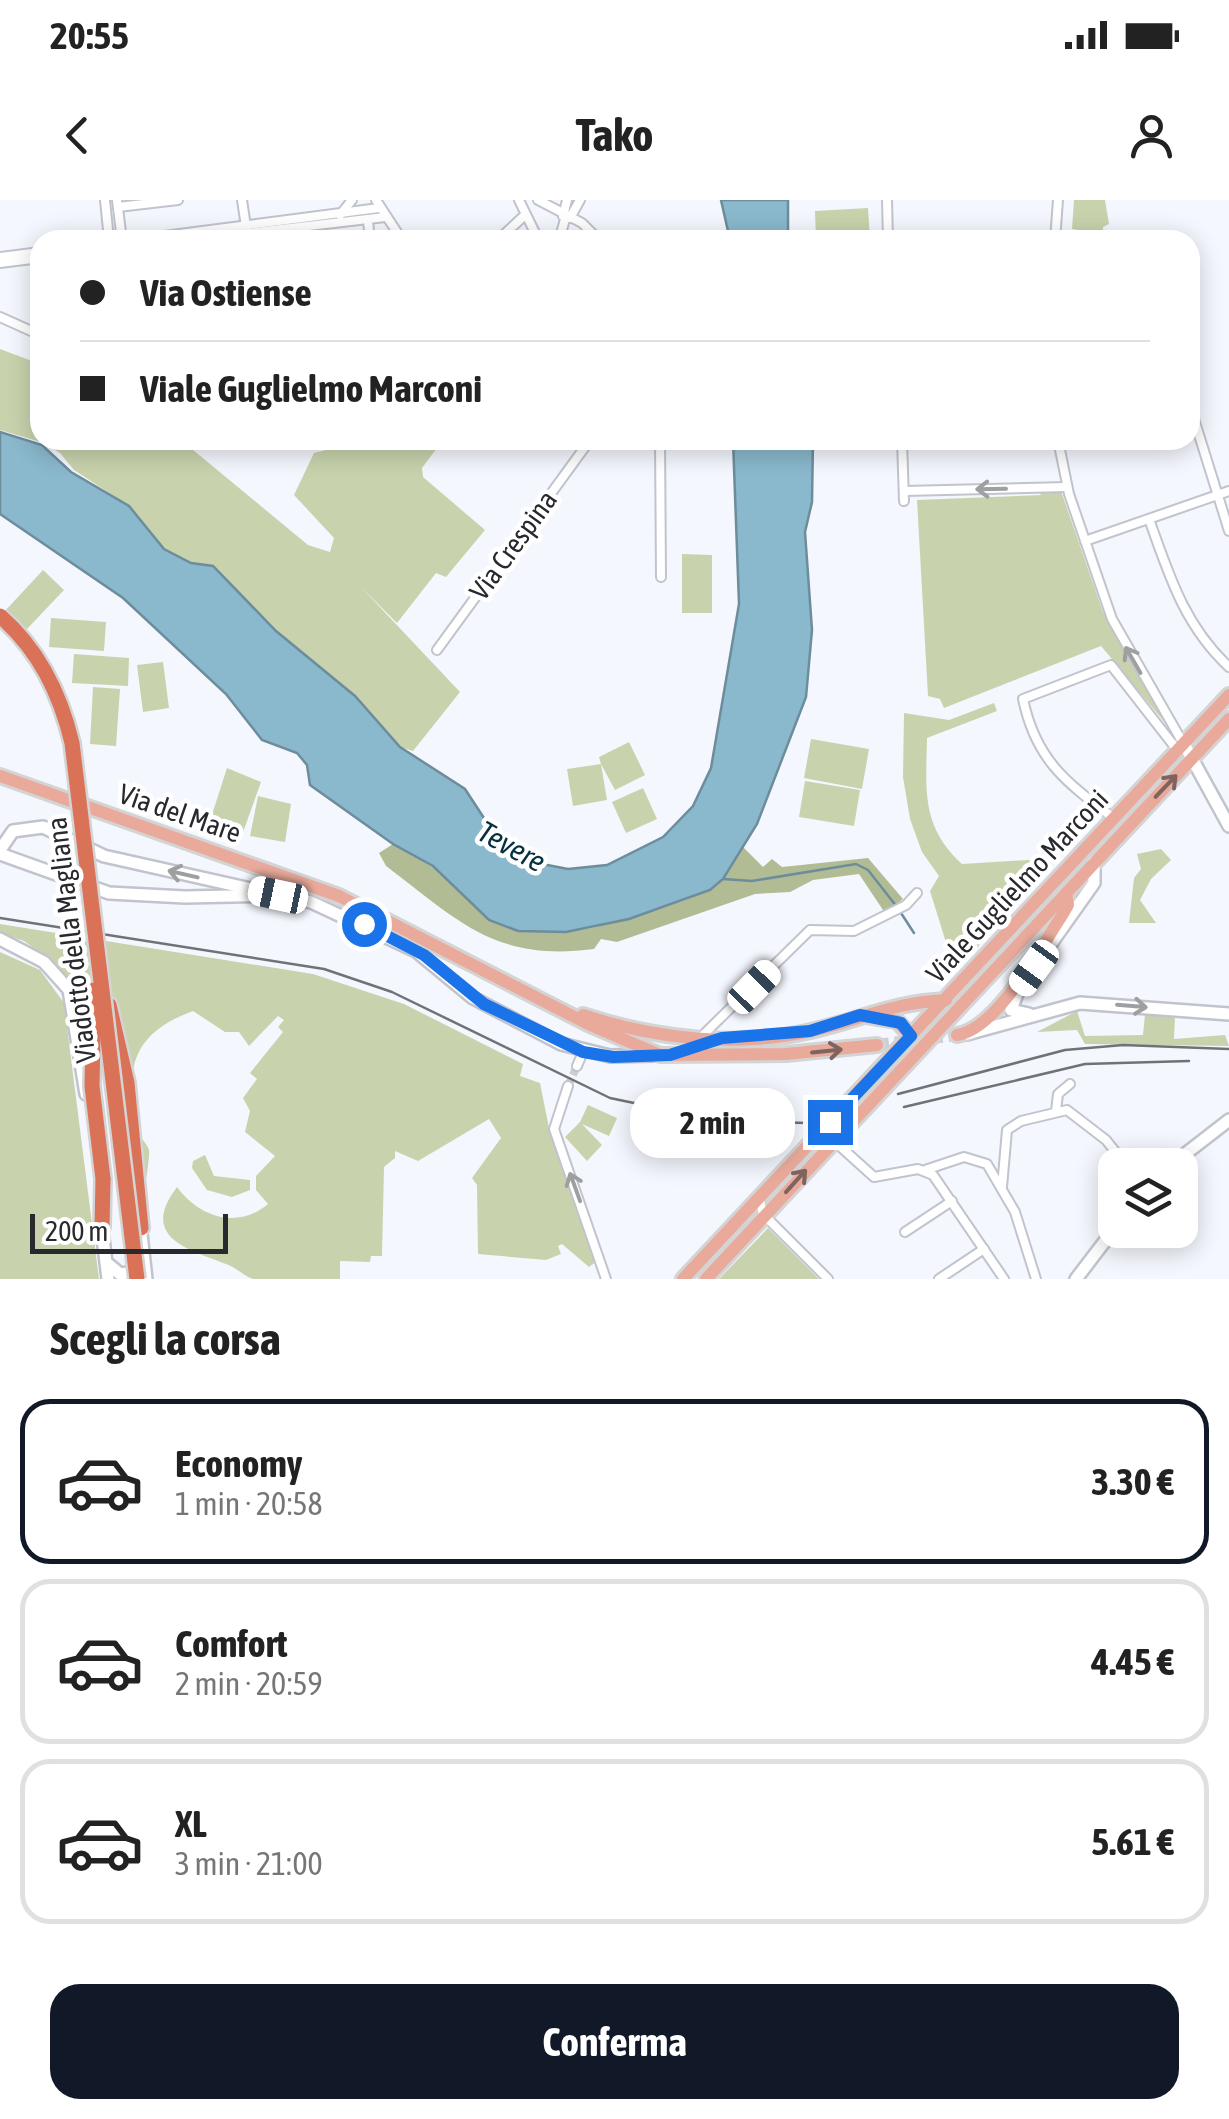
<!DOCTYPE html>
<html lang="it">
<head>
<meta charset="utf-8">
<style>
	:root { --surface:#fff; --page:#f6f6f6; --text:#222; --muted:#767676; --line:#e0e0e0; --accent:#111827 }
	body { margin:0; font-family:"Asap Condensed",sans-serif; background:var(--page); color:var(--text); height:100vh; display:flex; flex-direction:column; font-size:38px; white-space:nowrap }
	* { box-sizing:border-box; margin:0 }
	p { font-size:32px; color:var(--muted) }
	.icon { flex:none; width:55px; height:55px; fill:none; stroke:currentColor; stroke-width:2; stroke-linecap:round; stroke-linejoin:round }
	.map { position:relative; height:1079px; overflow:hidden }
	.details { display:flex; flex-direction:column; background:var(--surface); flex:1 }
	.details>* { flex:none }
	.top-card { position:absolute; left:30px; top:30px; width:1170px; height:220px; border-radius:30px; box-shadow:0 5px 25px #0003; display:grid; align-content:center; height:220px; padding:0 50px; background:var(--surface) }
	.fabs { position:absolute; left:1098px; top:948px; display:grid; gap:20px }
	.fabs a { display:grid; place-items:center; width:100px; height:100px; border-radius:20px; background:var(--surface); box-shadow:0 5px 25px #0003; font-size:50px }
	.scale { position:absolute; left:30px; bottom:25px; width:198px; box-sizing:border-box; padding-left:10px; border:5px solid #28292d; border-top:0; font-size:28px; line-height:35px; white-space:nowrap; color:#28292d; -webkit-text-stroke:8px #fff; paint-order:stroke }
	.end { position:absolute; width:45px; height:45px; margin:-22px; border:12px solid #1a73e8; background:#fff; box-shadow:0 0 0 5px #fff }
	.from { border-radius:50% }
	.bubble { position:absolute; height:70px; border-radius:30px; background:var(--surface); box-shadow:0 5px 25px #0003; font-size:32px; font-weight:700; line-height:70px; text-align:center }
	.car { position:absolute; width:30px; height:60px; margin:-30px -15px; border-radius:12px; box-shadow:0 0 8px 2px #0007; background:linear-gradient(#fff 24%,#345 0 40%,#fff 0 76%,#345 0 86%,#fff 0) }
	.top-card b { display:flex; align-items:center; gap:35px; height:95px; font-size:38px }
	.top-card b+b { border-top:2px solid var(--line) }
	.top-card i { width:25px; height:25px; background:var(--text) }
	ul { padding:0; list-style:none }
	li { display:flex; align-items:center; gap:30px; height:165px; margin:0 20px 15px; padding:0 30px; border:5px solid var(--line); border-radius:30px }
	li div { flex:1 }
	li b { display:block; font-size:38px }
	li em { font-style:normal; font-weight:700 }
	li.selected { border-color:var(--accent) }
	li>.icon { width:90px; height:90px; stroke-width:1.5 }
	h2 { padding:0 50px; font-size:45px; line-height:120px }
	.button { display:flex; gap:20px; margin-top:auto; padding:20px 50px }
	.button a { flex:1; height:115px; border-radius:30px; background:var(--accent); color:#fff; font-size:40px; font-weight:700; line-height:115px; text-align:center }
	.status { display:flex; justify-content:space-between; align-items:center; height:70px; padding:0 50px; background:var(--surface); direction:ltr }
	.status svg { height:28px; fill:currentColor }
	header { display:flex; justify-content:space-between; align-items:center; height:130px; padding:0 50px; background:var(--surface); font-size:45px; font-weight:700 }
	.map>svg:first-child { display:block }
	.green { fill:#c8d3ad }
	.forest { fill:#b2bc94 }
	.water { fill:#8ab8cc; stroke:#6d8d9c; stroke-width:2.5 }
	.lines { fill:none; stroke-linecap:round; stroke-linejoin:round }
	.stream { stroke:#6d8d9c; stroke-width:2.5 }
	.street-tunnel { stroke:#ccced4; stroke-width:8; stroke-dasharray:8 4; stroke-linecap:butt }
	.primary-tunnel { stroke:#ccced4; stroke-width:12; stroke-dasharray:12 6; stroke-linecap:butt }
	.street-casing { stroke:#c1c4cd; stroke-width:12 }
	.secondary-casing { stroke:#c1c4cd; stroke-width:16 }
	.primary-casing { stroke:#d4d4d5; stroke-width:18 }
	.highway-casing { stroke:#d4d4d5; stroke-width:20 }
	.street { stroke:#fff; stroke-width:8 }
	.secondary { stroke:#fff; stroke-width:11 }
	.primary { stroke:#e9aa9b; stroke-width:12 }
	.highway { stroke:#da7258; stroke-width:15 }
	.rail { stroke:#717277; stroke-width:2.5 }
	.highway-bridge-casing { stroke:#d4d4d5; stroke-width:20; stroke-linecap:butt }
	.highway-bridge { stroke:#da7258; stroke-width:15 }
	.oneway { stroke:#9e9fa0 }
	.oneway2 { stroke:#7f635e }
	.route { stroke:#1a73e8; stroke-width:12 }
	.labels { text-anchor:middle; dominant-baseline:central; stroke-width:9; stroke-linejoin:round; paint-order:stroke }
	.street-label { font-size:28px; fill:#28292d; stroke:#fff }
	.water-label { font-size:30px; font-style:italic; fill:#063140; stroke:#fff }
</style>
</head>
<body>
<div class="status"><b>20:55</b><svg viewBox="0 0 49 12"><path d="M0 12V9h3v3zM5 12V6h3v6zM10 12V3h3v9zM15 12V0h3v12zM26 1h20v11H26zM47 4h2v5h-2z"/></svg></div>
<header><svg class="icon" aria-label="back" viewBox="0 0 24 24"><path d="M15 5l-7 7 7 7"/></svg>Tako<svg class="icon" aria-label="person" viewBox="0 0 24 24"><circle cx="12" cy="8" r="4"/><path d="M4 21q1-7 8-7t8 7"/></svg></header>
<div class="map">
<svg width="1229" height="1079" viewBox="0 0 1229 1079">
	<rect width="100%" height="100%" fill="#f5f7fe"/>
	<g class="green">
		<polygon points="1074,0 1105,0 1109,24 1103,27 1103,34 1072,29"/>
		<polygon points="868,8 870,40 816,40 815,11"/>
		<polygon points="0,149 40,164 40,240 181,240 308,345 330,352 334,338 294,295 314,253 364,240 443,240 422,268 423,277 485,330 446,377 436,373 397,423 361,387 460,492 413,551 400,547 355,496 276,431 213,366 191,363 164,349 129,306 74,270 60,253 44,243 0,230"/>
		<polygon points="1037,290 1061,291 1103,412 1167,525 1101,446 944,508 940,499 928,496 917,300 1041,295"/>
		<polygon points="682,354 712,355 712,413 682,413"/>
		<polygon points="43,370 64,390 26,430 5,411"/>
		<polygon points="51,418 106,422 104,451 49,447"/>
		<polygon points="74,454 129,458 128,486 72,483"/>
		<polygon points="163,462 169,508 143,512 137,465"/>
		<polygon points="93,487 120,489 116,546 90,544"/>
		<path d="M 994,503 L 997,511 L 927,538 C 926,591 921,626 962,664 L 1058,658 L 973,752 L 966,745 L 949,752 L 930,691 L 939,676 L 922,652 L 910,619 L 903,577 L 904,513 L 949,520 Z"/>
		<polygon points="811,539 869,549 862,589 804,578"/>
		<polygon points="629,542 645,575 615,590 601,564 607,600 573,606 567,569 601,564 599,557"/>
		<polygon points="227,568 261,582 242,635 209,624"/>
		<polygon points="805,581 860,590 854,626 799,617"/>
		<polygon points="643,588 657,619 626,633 612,602"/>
		<polygon points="258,596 291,604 285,642 250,636"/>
		<polygon points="1161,649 1171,660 1151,679 1140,700 1156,723 1129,723 1134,678 1141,669 1137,654"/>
		<path d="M 0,724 L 313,774 L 404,804 L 523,864 L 520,876 L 540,883 L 549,928 L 597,1061 L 589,1067 L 562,1044 L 558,1046 L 561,1054 L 546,1060 L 478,1054 L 477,985 L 472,978 L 501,938 L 489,919 L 418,961 L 395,951 L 395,958 L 384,967 L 382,1056 L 371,1056 L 370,1062 L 340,1061 L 340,1079 C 313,1079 279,1079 253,1079 C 245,1077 236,1067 226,1064 C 187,1049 139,1037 177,987 C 199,1017 237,1030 268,1004 L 256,990 L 256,976 L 275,956 L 245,932 L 250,911 L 243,898 L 257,879 L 250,873 L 283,832 L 278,827 L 284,820 L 278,816 L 249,846 L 239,832 L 225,832 L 193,811 C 131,834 124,869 138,930 C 139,937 148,945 149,950 C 150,956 145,990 143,994 L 129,878 L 57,765 L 24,741 L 0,733 Z"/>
		<polygon points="0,752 40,770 64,803 99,1079 0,1079"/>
		<polygon points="1077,811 1085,836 1143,835 1145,814 1175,817 1174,839 1225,835 1229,846 1085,844 1077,830 1037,832"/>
		<polygon points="588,905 617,918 609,936 582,924 602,945 587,961 565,937 580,922"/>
		<polygon points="205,955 214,976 250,980 250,990 232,997 207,990 192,968 193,961"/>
		<polygon points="768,1028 819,1079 719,1079"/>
	</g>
	<path class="forest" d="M 393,644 C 443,671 508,719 564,731 C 583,735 691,701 710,689 C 726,679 734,662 742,646 L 763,667 L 772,659 L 782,667 L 868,658 L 903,699 L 885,713 L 859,674 L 813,680 L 790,692 L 755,694 L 617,742 L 601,739 L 594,749 C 495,762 459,721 386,666 L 379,653 Z"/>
	<g class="water">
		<polygon points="721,0 788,0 788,40 730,40"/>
		<polygon points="0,232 42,245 71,272 129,306 164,349 191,363 213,366 276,431 355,496 400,547 465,589 497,638 537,663 568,669 607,665 663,637 693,606 711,568 739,404 733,240 813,240 812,302 805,332 812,430 806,497 757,624 723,679 710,690 629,719 566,732 518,731 489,720 433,666 393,644 310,585 307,565 297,553 262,540 226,494 123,398 0,314"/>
	</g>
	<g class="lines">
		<g class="stream">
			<polyline points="723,679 752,681 856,664 868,670 897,707"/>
			<polyline points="901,713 914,733"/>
		</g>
		<polyline class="street-tunnel" points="568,886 577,866"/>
		<polyline class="primary-tunnel" points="877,845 957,835"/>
		<g class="street-casing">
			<g id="street">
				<polyline points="105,0 109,40"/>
				<polyline points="117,0 122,40"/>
				<polyline points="242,0 248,40"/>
				<polyline points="376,0 402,40"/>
				<polyline points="519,0 538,39"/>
				<polyline points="538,0 582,23 599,40"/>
				<polyline points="887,0 888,40"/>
				<polyline points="118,7 178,0"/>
				<polyline points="340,15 352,0"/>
				<polyline points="563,16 567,0"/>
				<polyline points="570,18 580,0"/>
				<polyline points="368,21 370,40"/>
				<polyline points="133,40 379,8"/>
				<polyline points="189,40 385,17"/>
				<polyline points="498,40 525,15"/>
				<polyline points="559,40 566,16"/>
				<polyline points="1055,40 1058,0"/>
				<polyline points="0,57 40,52"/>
				<polyline points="0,63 40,58"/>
				<polyline points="0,117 40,135"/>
				<polyline points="1190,206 1229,331"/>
				<polyline points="660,240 661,377"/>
				<polyline points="902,240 904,301"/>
				<polyline points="1058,240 1069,294 1112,419 1183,543"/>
				<polyline points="904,291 1067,287"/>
				<path d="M 1149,319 C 1169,375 1184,425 1229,467"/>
				<polyline points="1085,341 1229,291"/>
				<polyline points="437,450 590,240"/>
				<path d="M 1115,619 C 1067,583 1036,561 1023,499 L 1111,465 L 1178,551"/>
				<polyline points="699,839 810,730 854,731 906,705 917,693"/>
				<polyline points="577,866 583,852"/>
				<polyline points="568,886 554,929 606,1079"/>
				<polyline points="1056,911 1058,894 1070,884"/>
				<polyline points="833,940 874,977 918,969 933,975 1004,1079"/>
				<polyline points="925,970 964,957 987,964 1015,1012 1036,1079"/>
				<polyline points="1002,987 1007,930 1021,921 1067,910 1106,940 1126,965"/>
				<polyline points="759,997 763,1014 828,1079"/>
				<polyline points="905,1032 952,1001"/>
				<polyline points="939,1079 984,1049"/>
			</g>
		</g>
		<g class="secondary-casing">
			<g id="secondary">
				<polyline points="1184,544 1229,626"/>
				<polyline points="0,650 13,631 43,627 104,656 260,691"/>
				<polyline points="0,654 109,693 185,697 278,695 311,702 416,751 473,798 561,844 610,856 656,855"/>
				<polyline points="0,739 44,762 88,811"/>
				<polyline points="1043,755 1094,683 1094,662"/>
				<polyline points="69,790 86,894"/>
				<polyline points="1018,791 1011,810 1029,814"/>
				<polyline points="967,834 1080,803 1229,814"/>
				<polyline points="1171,965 1229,920"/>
				<polyline points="101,1022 108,1079"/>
				<polyline points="140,1024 146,1079"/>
				<polyline points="108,1064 120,1074 144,1071"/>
				<polyline points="1076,1079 1115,1028"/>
			</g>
		</g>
		<g class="primary-casing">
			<g id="primary">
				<polyline points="0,576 339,696 588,824 660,855 786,854 877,845"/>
				<path d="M 583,815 C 655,839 737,848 811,831 C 863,819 890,803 946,800"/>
				<polyline points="867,816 897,821 911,836"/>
				<path d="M 957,835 C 997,829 1039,750 1061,717 L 1068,705 L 1066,693"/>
				<polyline points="683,1079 1229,495"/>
				<polyline points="706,1079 1229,519"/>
			</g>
		</g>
		<g class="highway-casing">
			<g id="highway">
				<polyline points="109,805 127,883 141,1028"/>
				<polyline points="102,1027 103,979"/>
			</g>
		</g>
		<use href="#street" class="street"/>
		<use href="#secondary" class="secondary"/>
		<use href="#primary" class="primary"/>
		<use href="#highway" class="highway"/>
		<g class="rail">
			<polyline points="0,718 324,769 392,792 610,898 720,921 808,923"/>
			<polyline points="898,894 1065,850 1123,845 1229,849"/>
			<polyline points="904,907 1085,864 1189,861"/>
		</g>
		<g class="highway-bridge-casing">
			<g id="highway-bridge">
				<path d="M 0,416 C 39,450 60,493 72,543 L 137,1079"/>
				<polyline points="94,790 92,886 103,979"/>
			</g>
		</g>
		<use href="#highway-bridge" class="highway-bridge"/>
	</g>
	<defs><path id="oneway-shaft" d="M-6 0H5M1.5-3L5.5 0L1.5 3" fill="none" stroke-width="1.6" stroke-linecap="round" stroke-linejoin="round" transform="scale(2.5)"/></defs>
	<g class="oneway">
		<use href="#oneway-shaft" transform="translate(991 289) rotate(179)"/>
		<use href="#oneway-shaft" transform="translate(1133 460) rotate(-120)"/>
		<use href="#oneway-shaft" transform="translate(183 674) rotate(-167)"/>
		<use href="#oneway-shaft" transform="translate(1132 806) rotate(5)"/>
		<use href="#oneway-shaft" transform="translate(575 987) rotate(-110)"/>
	</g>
	<g class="oneway2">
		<use href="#oneway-shaft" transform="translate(1166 586) rotate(-46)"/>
		<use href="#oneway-shaft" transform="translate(827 851) rotate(-6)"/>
		<use href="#oneway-shaft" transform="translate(796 981) rotate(-48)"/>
	</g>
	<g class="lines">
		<polyline class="route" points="364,724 424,755 484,804 583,852 613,857 670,855 722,838 810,831 860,815 901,823 911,836 830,922"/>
	</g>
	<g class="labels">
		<g class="street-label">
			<text transform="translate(513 345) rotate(-54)">Via Crespina</text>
			<text transform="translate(180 613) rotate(19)">Via del Mare</text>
			<text transform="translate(1017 686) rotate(-47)">Viale Guglielmo Marconi</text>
			<text transform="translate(71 740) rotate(-97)">Viadotto della Magliana</text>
		</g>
		<g class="water-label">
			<text transform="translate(512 646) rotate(29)">Tevere</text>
		</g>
	</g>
</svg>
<div class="fabs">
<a><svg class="icon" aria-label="layers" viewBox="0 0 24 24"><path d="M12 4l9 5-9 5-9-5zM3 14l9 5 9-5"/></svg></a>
</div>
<div class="scale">200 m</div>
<i class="end from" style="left:364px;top:724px"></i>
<i class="end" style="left:830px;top:922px"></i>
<div class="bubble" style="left:630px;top:888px;width:165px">2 min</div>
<i class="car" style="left:278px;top:695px;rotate:282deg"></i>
<i class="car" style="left:1034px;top:768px;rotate:216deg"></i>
<i class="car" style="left:754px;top:787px;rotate:44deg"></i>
<div class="top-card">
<b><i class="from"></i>Via Ostiense</b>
<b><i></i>Viale Guglielmo Marconi</b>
</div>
</div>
<section class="details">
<h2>Scegli la corsa</h2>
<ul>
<li class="selected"><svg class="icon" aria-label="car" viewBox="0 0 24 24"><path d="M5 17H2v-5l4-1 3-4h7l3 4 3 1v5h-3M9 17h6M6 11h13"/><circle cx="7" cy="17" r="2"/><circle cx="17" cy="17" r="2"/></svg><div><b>Economy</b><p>1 min · 20:58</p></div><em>3.30 €</em></li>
<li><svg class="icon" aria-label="car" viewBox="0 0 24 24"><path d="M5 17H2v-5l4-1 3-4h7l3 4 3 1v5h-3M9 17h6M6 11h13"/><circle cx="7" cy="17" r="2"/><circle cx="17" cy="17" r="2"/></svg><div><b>Comfort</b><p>2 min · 20:59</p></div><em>4.45 €</em></li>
<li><svg class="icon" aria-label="car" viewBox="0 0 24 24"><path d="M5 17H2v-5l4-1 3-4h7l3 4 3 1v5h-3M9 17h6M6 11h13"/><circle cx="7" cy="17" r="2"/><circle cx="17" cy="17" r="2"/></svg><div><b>XL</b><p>3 min · 21:00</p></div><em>5.61 €</em></li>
</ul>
<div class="button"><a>Conferma</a></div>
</section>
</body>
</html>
